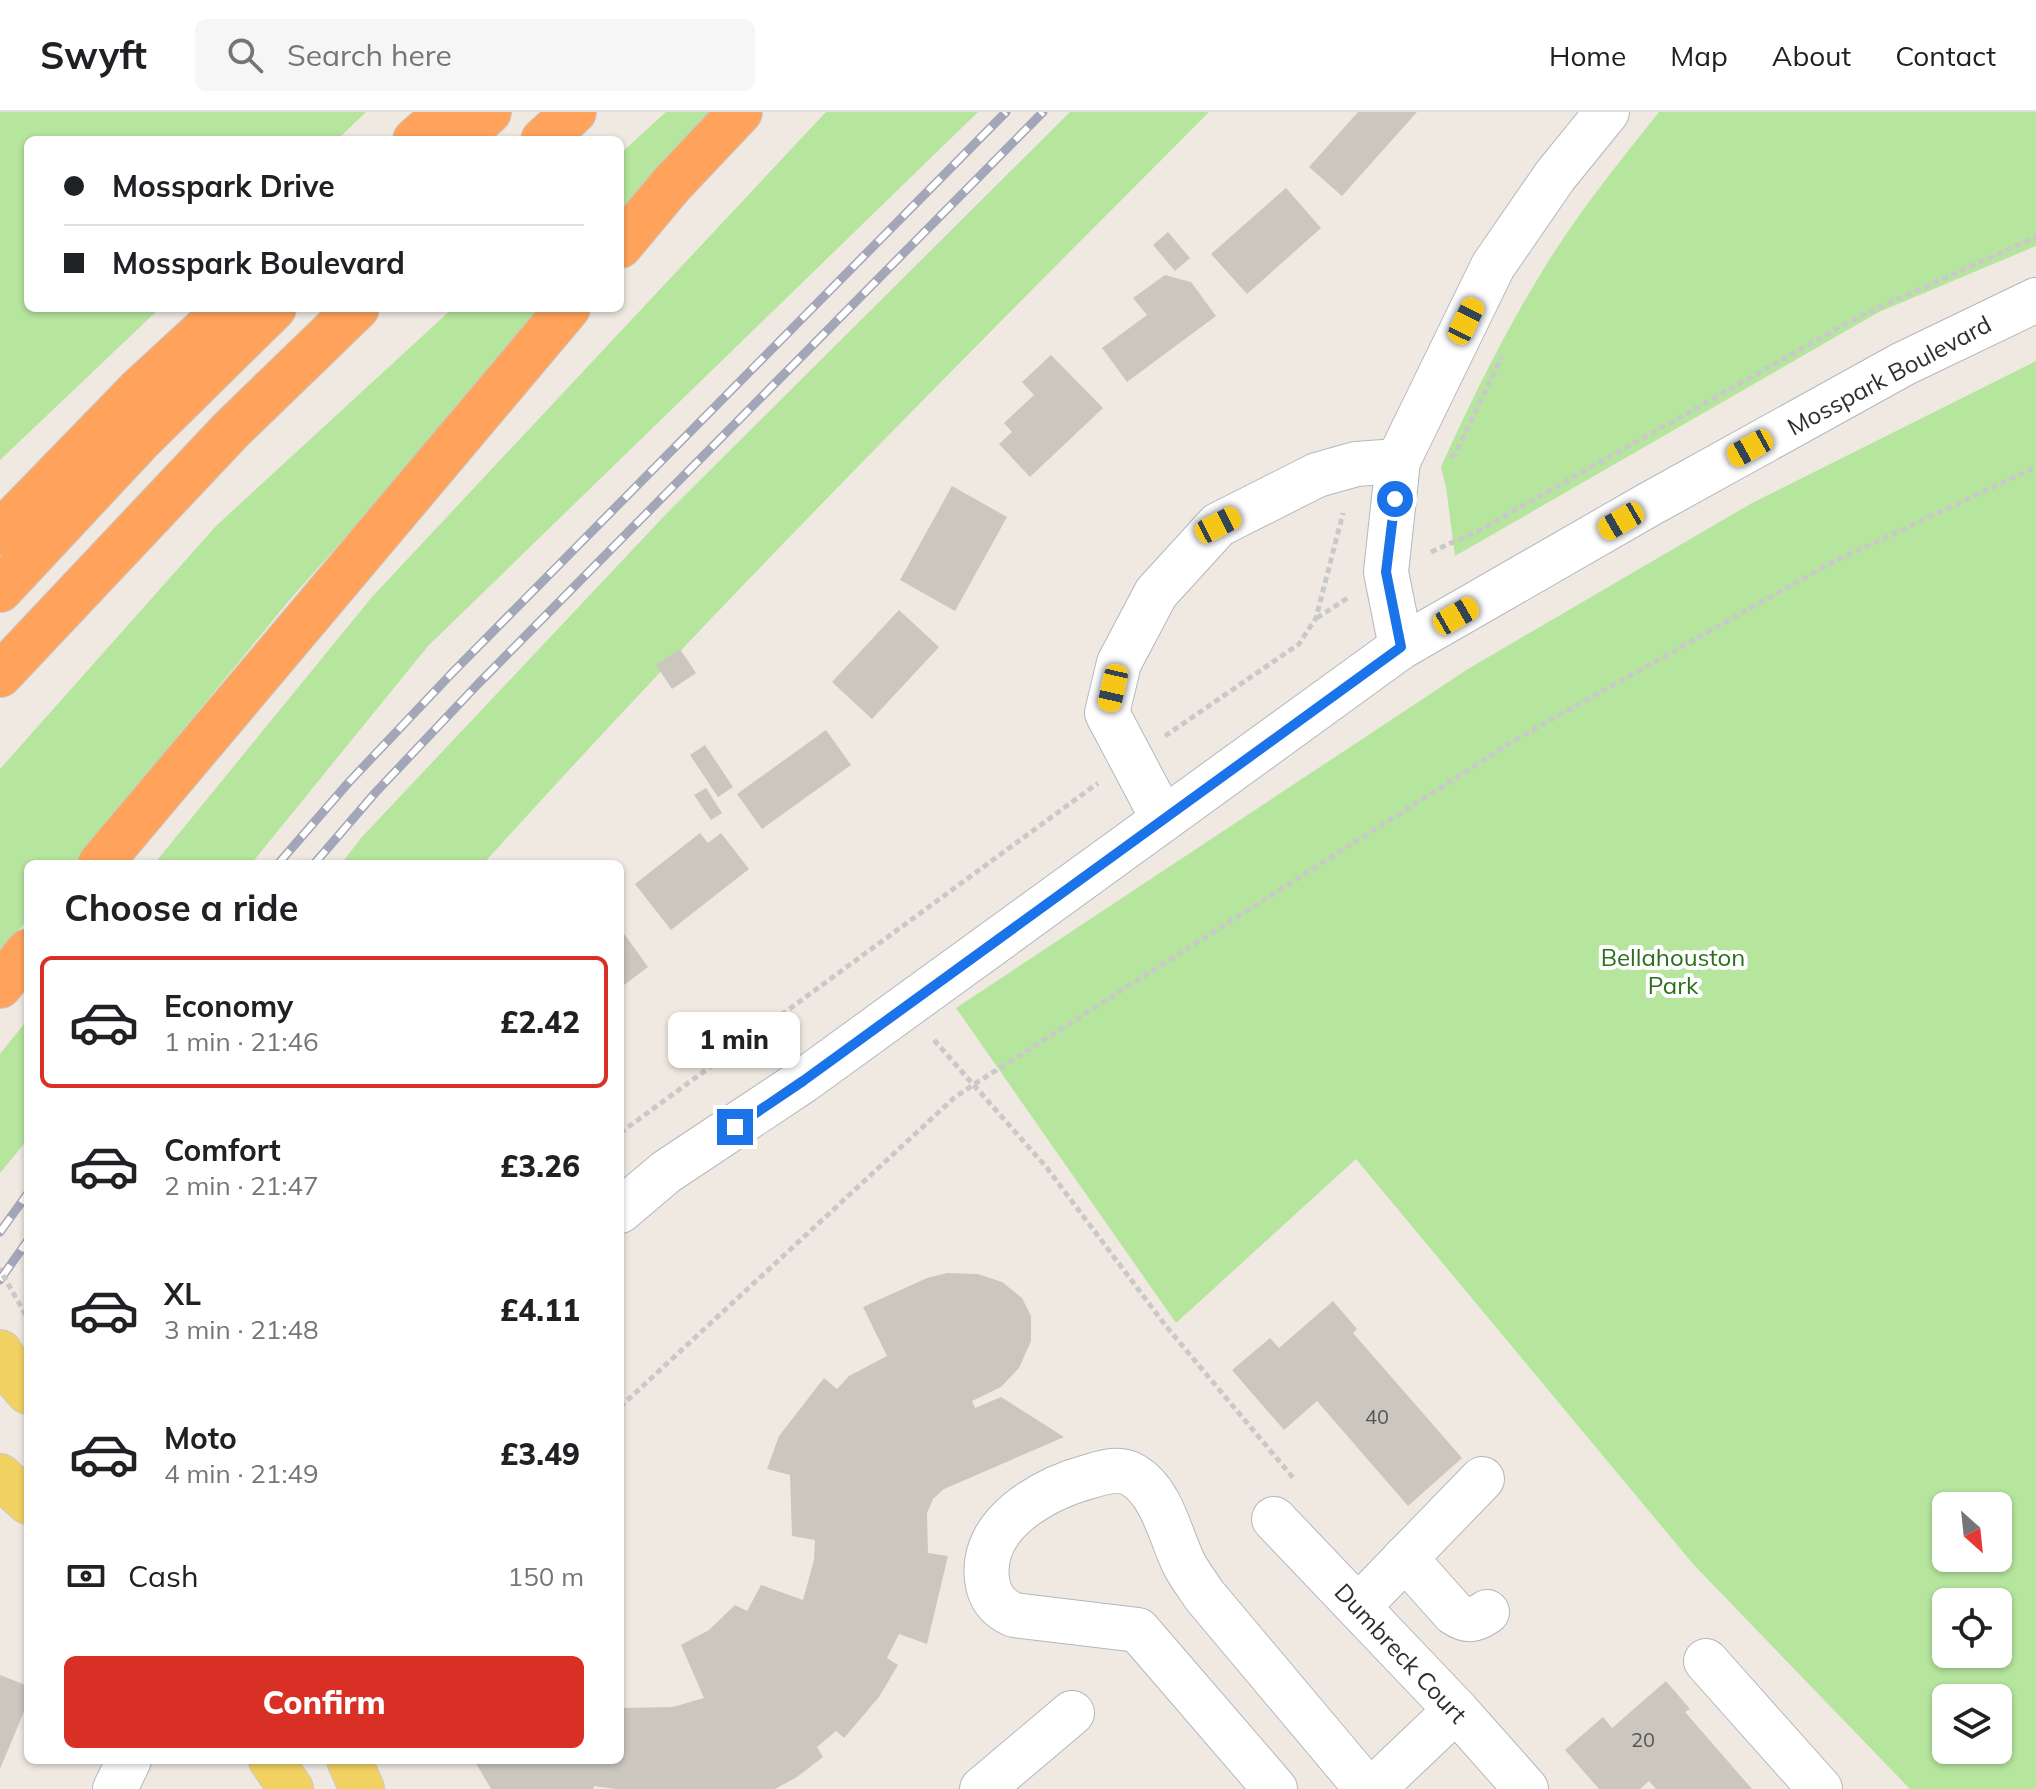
<!DOCTYPE html>
<html lang="en">
<head>
<meta charset="utf-8">
<style>
	:root { --surface:#fff; --page:#f6f6f6; --text:#202124; --muted:#757577; --line:#e0e0e0; --accent:#d93025 }
	body { margin:0; font-family:Mulish,sans-serif; background:var(--page); color:var(--text); height:100vh; display:flex; flex-direction:column; font-size:30px; white-space:nowrap }
	* { box-sizing:border-box; margin:0 }
	p { font-size:26px; color:var(--muted) }
	.icon { flex:none; width:44px; height:44px; fill:none; stroke:currentColor; stroke-width:2; stroke-linecap:round; stroke-linejoin:round }
	.map { position:relative; flex:1; overflow:hidden }
	.details { position:absolute; left:24px; top:748px; width:600px; height:904px; display:flex; flex-direction:column; background:var(--surface); border-radius:12px; box-shadow:0 2px 6px #0004 }
	.details>* { flex:none }
	.banner { position:absolute; left:24px; top:24px; width:600px; height:176px; border-radius:12px; box-shadow:0 2px 6px #0004; display:grid; align-content:center; height:176px; padding:0 40px; background:var(--surface) }
	.needle { width:52px; rotate:153deg }
	.fabs { position:absolute; left:1932px; top:1380px; display:grid; gap:16px }
	.fabs a { display:grid; place-items:center; width:80px; height:80px; border-radius:12px; background:var(--surface); box-shadow:0 2px 6px #0004; font-size:40px }
	.end { position:absolute; width:36px; height:36px; margin:-18px; border:10px solid #1a73e8; background:#fff; box-shadow:0 0 0 4px #fff }
	.from { border-radius:50% }
	.bubble { position:absolute; height:56px; border-radius:12px; background:var(--surface); box-shadow:0 2px 6px #0004; font-size:26px; font-weight:800; line-height:56px; text-align:center }
	.car { position:absolute; width:24px; height:48px; margin:-24px -12px; border-radius:10px; box-shadow:0 0 6px 2px #0007; background:linear-gradient(#f5c518 24%,#345 0 40%,#f5c518 0 76%,#345 0 86%,#f5c518 0) }
	.banner b { display:flex; align-items:center; gap:28px; height:76px; font-size:30px }
	.banner b+b { border-top:2px solid var(--line) }
	.banner i { width:20px; height:20px; background:var(--text) }
	ul { padding:0; list-style:none }
	li { display:flex; align-items:center; gap:24px; height:132px; margin:0 16px 12px; padding:0 24px; border:4px solid transparent; border-radius:12px }
	li div { flex:1 }
	li b { display:block; font-size:30px }
	li em { font-style:normal; font-weight:800 }
	li.selected { border-color:var(--accent) }
	li>.icon { width:72px; height:72px; stroke-width:1.5 }
	h2 { padding:0 40px; font-size:36px; line-height:96px }
	.pay { display:flex; align-items:center; gap:20px; height:88px; padding:0 40px; font-size:30px }
	.pay p { margin-inline-start:auto }
	.action { display:flex; gap:16px; margin-top:auto; padding:16px 40px }
	.action a { flex:1; height:92px; border-radius:12px; background:var(--accent); color:#fff; font-size:32px; font-weight:800; line-height:92px; text-align:center }
	header { display:flex; align-items:center; gap:48px; box-sizing:border-box; height:112px; padding:0 40px; background:var(--surface); border-bottom:2px solid var(--line) }
	header strong { font-size:38px }
	nav { display:flex; gap:44px; margin-inline-start:auto; font-size:28px }
	.search { width:560px; height:72px; background:var(--page); display:flex; align-items:center; gap:20px; box-sizing:border-box; padding:0 28px; border-radius:12px; color:var(--muted); font-size:30px }
	.map>svg:first-child { display:block }
	.green { fill:#b6e59e; fill-rule:evenodd }
	.building { fill:#cbc7bf }
	.lines { fill:none; stroke-linecap:round; stroke-linejoin:round }
	.minor-casing { stroke:#b4b7c1; stroke-width:46 }
	.major-casing { stroke:#c9c9c9; stroke-width:46 }
	.highway-casing { stroke:#c9c9c9; stroke-width:46 }
	.path { stroke:#c9c9c9; stroke-width:5; stroke-dasharray:6 4; stroke-linecap:butt }
	.minor { stroke:#fff; stroke-width:44 }
	.major { stroke:#f2d163; stroke-width:44 }
	.highway { stroke:#ffa35c; stroke-width:44 }
	.rail-casing { stroke:#a3a6b8; stroke-width:9 }
	.rail { stroke:#fff; stroke-width:6; stroke-dasharray:18; stroke-linecap:butt }
	.path-bridge { stroke:#c9c9c9; stroke-width:5; stroke-dasharray:6 4; stroke-linecap:butt }
	.route { stroke:#1a73e8; stroke-width:10 }
	.labels { text-anchor:middle; dominant-baseline:central; stroke-width:8; stroke-linejoin:round; paint-order:stroke }
	.number-label { font-size:20px; fill:#555452 }
	.street-label { font-size:24px; fill:#2e2e2e; stroke:#fff }
	.park-label { font-size:24px; fill:#2c6e1b; stroke:#fff }
</style>
</head>
<body>
<header>
<strong>Swyft</strong>
<div class="search"><svg class="icon" aria-label="search" viewBox="0 0 24 24"><circle cx="10" cy="10" r="6"/><path d="M15 15l6 6"/></svg>Search here</div>
<nav><a>Home</a><a>Map</a><a>About</a><a>Contact</a></nav>
</header>
<div class="map">
<svg width="2036" height="1677" viewBox="0 0 2036 1677">
	<rect width="100%" height="100%" fill="#efe9e1"/>
	<g class="green">
		<polygon points="0,0 366,0 337,28 28,28 28,196 160,196 0,348"/>
		<polygon points="666,0 725,0 620,116 620,42"/>
		<polygon points="826,0 978,0 428,534 251,752 154,752 372,485"/>
		<path d="M 1070,0 L 1209,0 C 963,247 716,494 483,752 L 341,752 L 361,726 L 668,400 Z"/>
		<path d="M 1659,0 L 2036,0 L 2036,134 L 1879,200 L 1455,444 L 1446,375 L 1441,355 C 1472,286 1506,218 1546,153 C 1579,100 1619,50 1659,0 Z"/>
		<polygon points="453,196 549,196 292,485 73,752 28,752 28,807 0,841 0,657 216,414"/>
		<path d="M 2036,249 L 2036,1677 L 1910,1677 L 1693,1452 L 1356,1047 L 1176,1211 L 956,896 L 1468,557 L 1752,391 ZM 1946,1394 L 1998,1394 L 1998,1446 L 1946,1446 ZM 1946,1490 L 1998,1490 L 1998,1542 L 1946,1542 ZM 1998,1586 L 1998,1638 L 1946,1638 L 1946,1586 Z"/>
		<polygon points="28,907 28,1027 0,1061 0,942"/>
	</g>
	<g class="building">
		<polygon points="1358,0 1417,0 1342,84 1309,55"/>
		<polygon points="1286,76 1321,116 1247,182 1211,142"/>
		<polygon points="1168,120 1190,146 1175,159 1153,133"/>
		<polygon points="1165,163 1191,170 1216,204 1127,270 1102,236 1147,203 1133,186"/>
		<polygon points="1051,243 1103,296 1030,365 999,332 1012,320 1004,311 1034,283 1022,270"/>
		<polygon points="952,374 1007,405 955,499 900,468"/>
		<polygon points="899,498 939,535 872,607 832,570"/>
		<polygon points="680,537 696,561 672,577 656,553"/>
		<polygon points="826,618 851,653 762,717 737,682"/>
		<polygon points="705,633 733,675 718,685 690,643"/>
		<polygon points="706,676 722,701 711,708 694,683"/>
		<polygon points="700,721 708,731 721,721 749,757 671,818 635,772"/>
		<polygon points="620,816 648,855 620,876"/>
		<polygon points="947,1161 978,1162 1002,1170 1022,1186 1031,1204 1031,1229 1019,1256 1001,1275 972,1289 975,1296 1001,1285 1064,1325 944,1377 933,1387 927,1401 928,1441 948,1444 927,1532 899,1522 887,1546 898,1553 879,1585 844,1626 836,1619 817,1635 823,1645 797,1665 775,1677 616,1677 594,1674 593,1677 491,1677 474,1648 620,1648 620,1596 673,1595 704,1586 681,1533 709,1518 735,1493 747,1499 761,1473 803,1488 814,1448 815,1428 792,1424 790,1363 767,1357 779,1324 824,1266 837,1277 849,1264 887,1244 863,1195 927,1166"/>
		<polygon points="1333,1189 1357,1217 1353,1221 1462,1346 1408,1394 1317,1289 1284,1318 1232,1258 1270,1226 1279,1236"/>
		<polygon points="0,1563 28,1574 28,1590 0,1657"/>
		<polygon points="1666,1569 1690,1597 1685,1600 1752,1677 1656,1677 1649,1669 1640,1677 1599,1677 1565,1638 1603,1605 1612,1616"/>
	</g>
	<g class="lines">
		<g class="minor-casing">
			<g id="minor">
				<polyline points="1401,535 1386,460 1398,349 1493,154 1555,64 1607,0"/>
				<polyline points="1163,707 1107,601 1119,551 1156,481 1218,413 1317,363 1356,352 1398,349"/>
				<polyline points="620,1099 666,1060 803,969 1401,535 1648,393 1903,252 2036,188"/>
				<polyline points="1274,1407 1456,1598 1526,1677"/>
				<path d="M 1405,1446 L 1454,1501 C 1467,1510 1474,1509 1487,1500"/>
				<polyline points="1358,1495 1482,1367"/>
				<polyline points="1706,1549 1820,1677"/>
				<polyline points="115,1677 129,1648"/>
				<polyline points="982,1677 1072,1601"/>
				<path d="M 1275,1677 L 1138,1518 L 1014,1503 C 998,1496 989,1485 987,1467 C 980,1410 1046,1376 1091,1364 C 1104,1360 1120,1355 1133,1363 C 1162,1380 1170,1423 1184,1452 C 1189,1462 1197,1472 1204,1483 L 1367,1677"/>
				<polyline points="1373,1677 1456,1598"/>
			</g>
		</g>
		<g class="major-casing">
			<g id="major">
				<polyline points="0,1240 15,1265 28,1280"/>
				<polyline points="0,1364 28,1390"/>
				<polyline points="271,1648 291,1677"/>
				<polyline points="349,1648 362,1677"/>
			</g>
		</g>
		<g class="highway-casing">
			<g id="highway">
				<polyline points="415,28 447,0"/>
				<polyline points="457,28 489,0"/>
				<polyline points="543,28 574,0"/>
				<polyline points="620,134 671,73 740,0"/>
				<polyline points="0,421 138,279 228,196"/>
				<polyline points="0,478 141,327 274,196"/>
				<polyline points="0,563 231,318 357,196"/>
				<polyline points="100,752 568,196"/>
				<polyline points="0,874 28,839"/>
			</g>
		</g>
		<g class="path">
			<polyline points="1451,345 1455,342 1502,244"/>
			<polyline points="1431,440 1478,419 1858,205 2036,125"/>
			<polyline points="1317,506 1349,485"/>
			<polyline points="1165,624 1299,532 1316,506 1343,401"/>
			<polyline points="934,928 1047,1056 1165,1213 1295,1368"/>
			<polyline points="620,1021 1098,671"/>
			<polyline points="0,1156 3,1163"/>
			<polyline points="620,1295 954,986 973,973 1517,627 1831,451 2036,355"/>
		</g>
		<use href="#minor" class="minor"/>
		<use href="#major" class="major"/>
		<use href="#highway" class="highway"/>
		<g class="rail-casing">
			<g id="rail">
				<polyline points="278,752 349,670 452,561 1006,0"/>
				<polyline points="314,752 375,681 478,572 1043,0"/>
				<polyline points="0,1120 28,1081"/>
				<polyline points="0,1168 28,1128"/>
			</g>
		</g>
		<use href="#rail" class="rail"/>
		<polyline class="path-bridge" points="3,1163 28,1207"/>
	</g>
	<g class="lines">
		<polyline class="route" points="735,1015 803,969 1401,535 1386,460 1395,387"/>
	</g>
	<g class="labels">
		<g class="number-label">
			<text x="1377" y="1304">40</text>
			<text x="1643" y="1627">20</text>
		</g>
		<g class="street-label">
			<text transform="translate(1889 263) rotate(-28)">Mosspark Boulevard</text>
			<text transform="translate(1401 1541) rotate(47)">Dumbreck Court</text>
		</g>
		<g class="park-label">
			<text x="1673" y="845">Bellahouston<tspan x="1673" dy="28">Park</tspan></text>
		</g>
	</g>
</svg>
<div class="fabs">
<a><svg class="needle" viewBox="-14 -14 28 28"><path d="M0-13l5 13h-10z" fill="#e53935"/><path d="M0 13l5-13h-10z" fill="#757577"/></svg></a>
<a><svg class="icon" aria-label="locate" viewBox="0 0 24 24"><circle cx="12" cy="12" r="6"/><path d="M12 2v4M12 18v4M2 12h4M18 12h4"/></svg></a>
<a><svg class="icon" aria-label="layers" viewBox="0 0 24 24"><path d="M12 4l9 5-9 5-9-5zM3 14l9 5 9-5"/></svg></a>
</div>
<i class="end from" style="left:1395px;top:387px"></i>
<i class="end" style="left:735px;top:1015px"></i>
<div class="bubble" style="left:668px;top:900px;width:132px">1 min</div>
<i class="car" style="left:1466px;top:209px;rotate:26deg"></i>
<i class="car" style="left:1750px;top:336px;rotate:241deg"></i>
<i class="car" style="left:1621px;top:409px;rotate:240deg"></i>
<i class="car" style="left:1218px;top:413px;rotate:63deg"></i>
<i class="car" style="left:1456px;top:504px;rotate:60deg"></i>
<i class="car" style="left:1113px;top:576px;rotate:193deg"></i>
<div class="banner">
<b><i class="from"></i>Mosspark Drive</b>
<b><i></i>Mosspark Boulevard</b>
</div>
<section class="details">
<h2>Choose a ride</h2>
<ul>
<li class="selected"><svg class="icon" aria-label="car" viewBox="0 0 24 24"><path d="M5 17H2v-5l4-1 3-4h7l3 4 3 1v5h-3M9 17h6M6 11h13"/><circle cx="7" cy="17" r="2"/><circle cx="17" cy="17" r="2"/></svg><div><b>Economy</b><p>1 min · 21:46</p></div><em>£2.42</em></li>
<li><svg class="icon" aria-label="car" viewBox="0 0 24 24"><path d="M5 17H2v-5l4-1 3-4h7l3 4 3 1v5h-3M9 17h6M6 11h13"/><circle cx="7" cy="17" r="2"/><circle cx="17" cy="17" r="2"/></svg><div><b>Comfort</b><p>2 min · 21:47</p></div><em>£3.26</em></li>
<li><svg class="icon" aria-label="car" viewBox="0 0 24 24"><path d="M5 17H2v-5l4-1 3-4h7l3 4 3 1v5h-3M9 17h6M6 11h13"/><circle cx="7" cy="17" r="2"/><circle cx="17" cy="17" r="2"/></svg><div><b>XL</b><p>3 min · 21:48</p></div><em>£4.11</em></li>
<li><svg class="icon" aria-label="car" viewBox="0 0 24 24"><path d="M5 17H2v-5l4-1 3-4h7l3 4 3 1v5h-3M9 17h6M6 11h13"/><circle cx="7" cy="17" r="2"/><circle cx="17" cy="17" r="2"/></svg><div><b>Moto</b><p>4 min · 21:49</p></div><em>£3.49</em></li>
</ul>
<div class="pay"><svg class="icon" aria-label="cash" viewBox="0 0 24 24"><path d="M3 7h18v10H3z"/><circle cx="12" cy="12" r="2"/></svg>Cash<p>150 m</p></div>
<div class="action"><a>Confirm</a></div>
</section>
</div>
</body>
</html>
